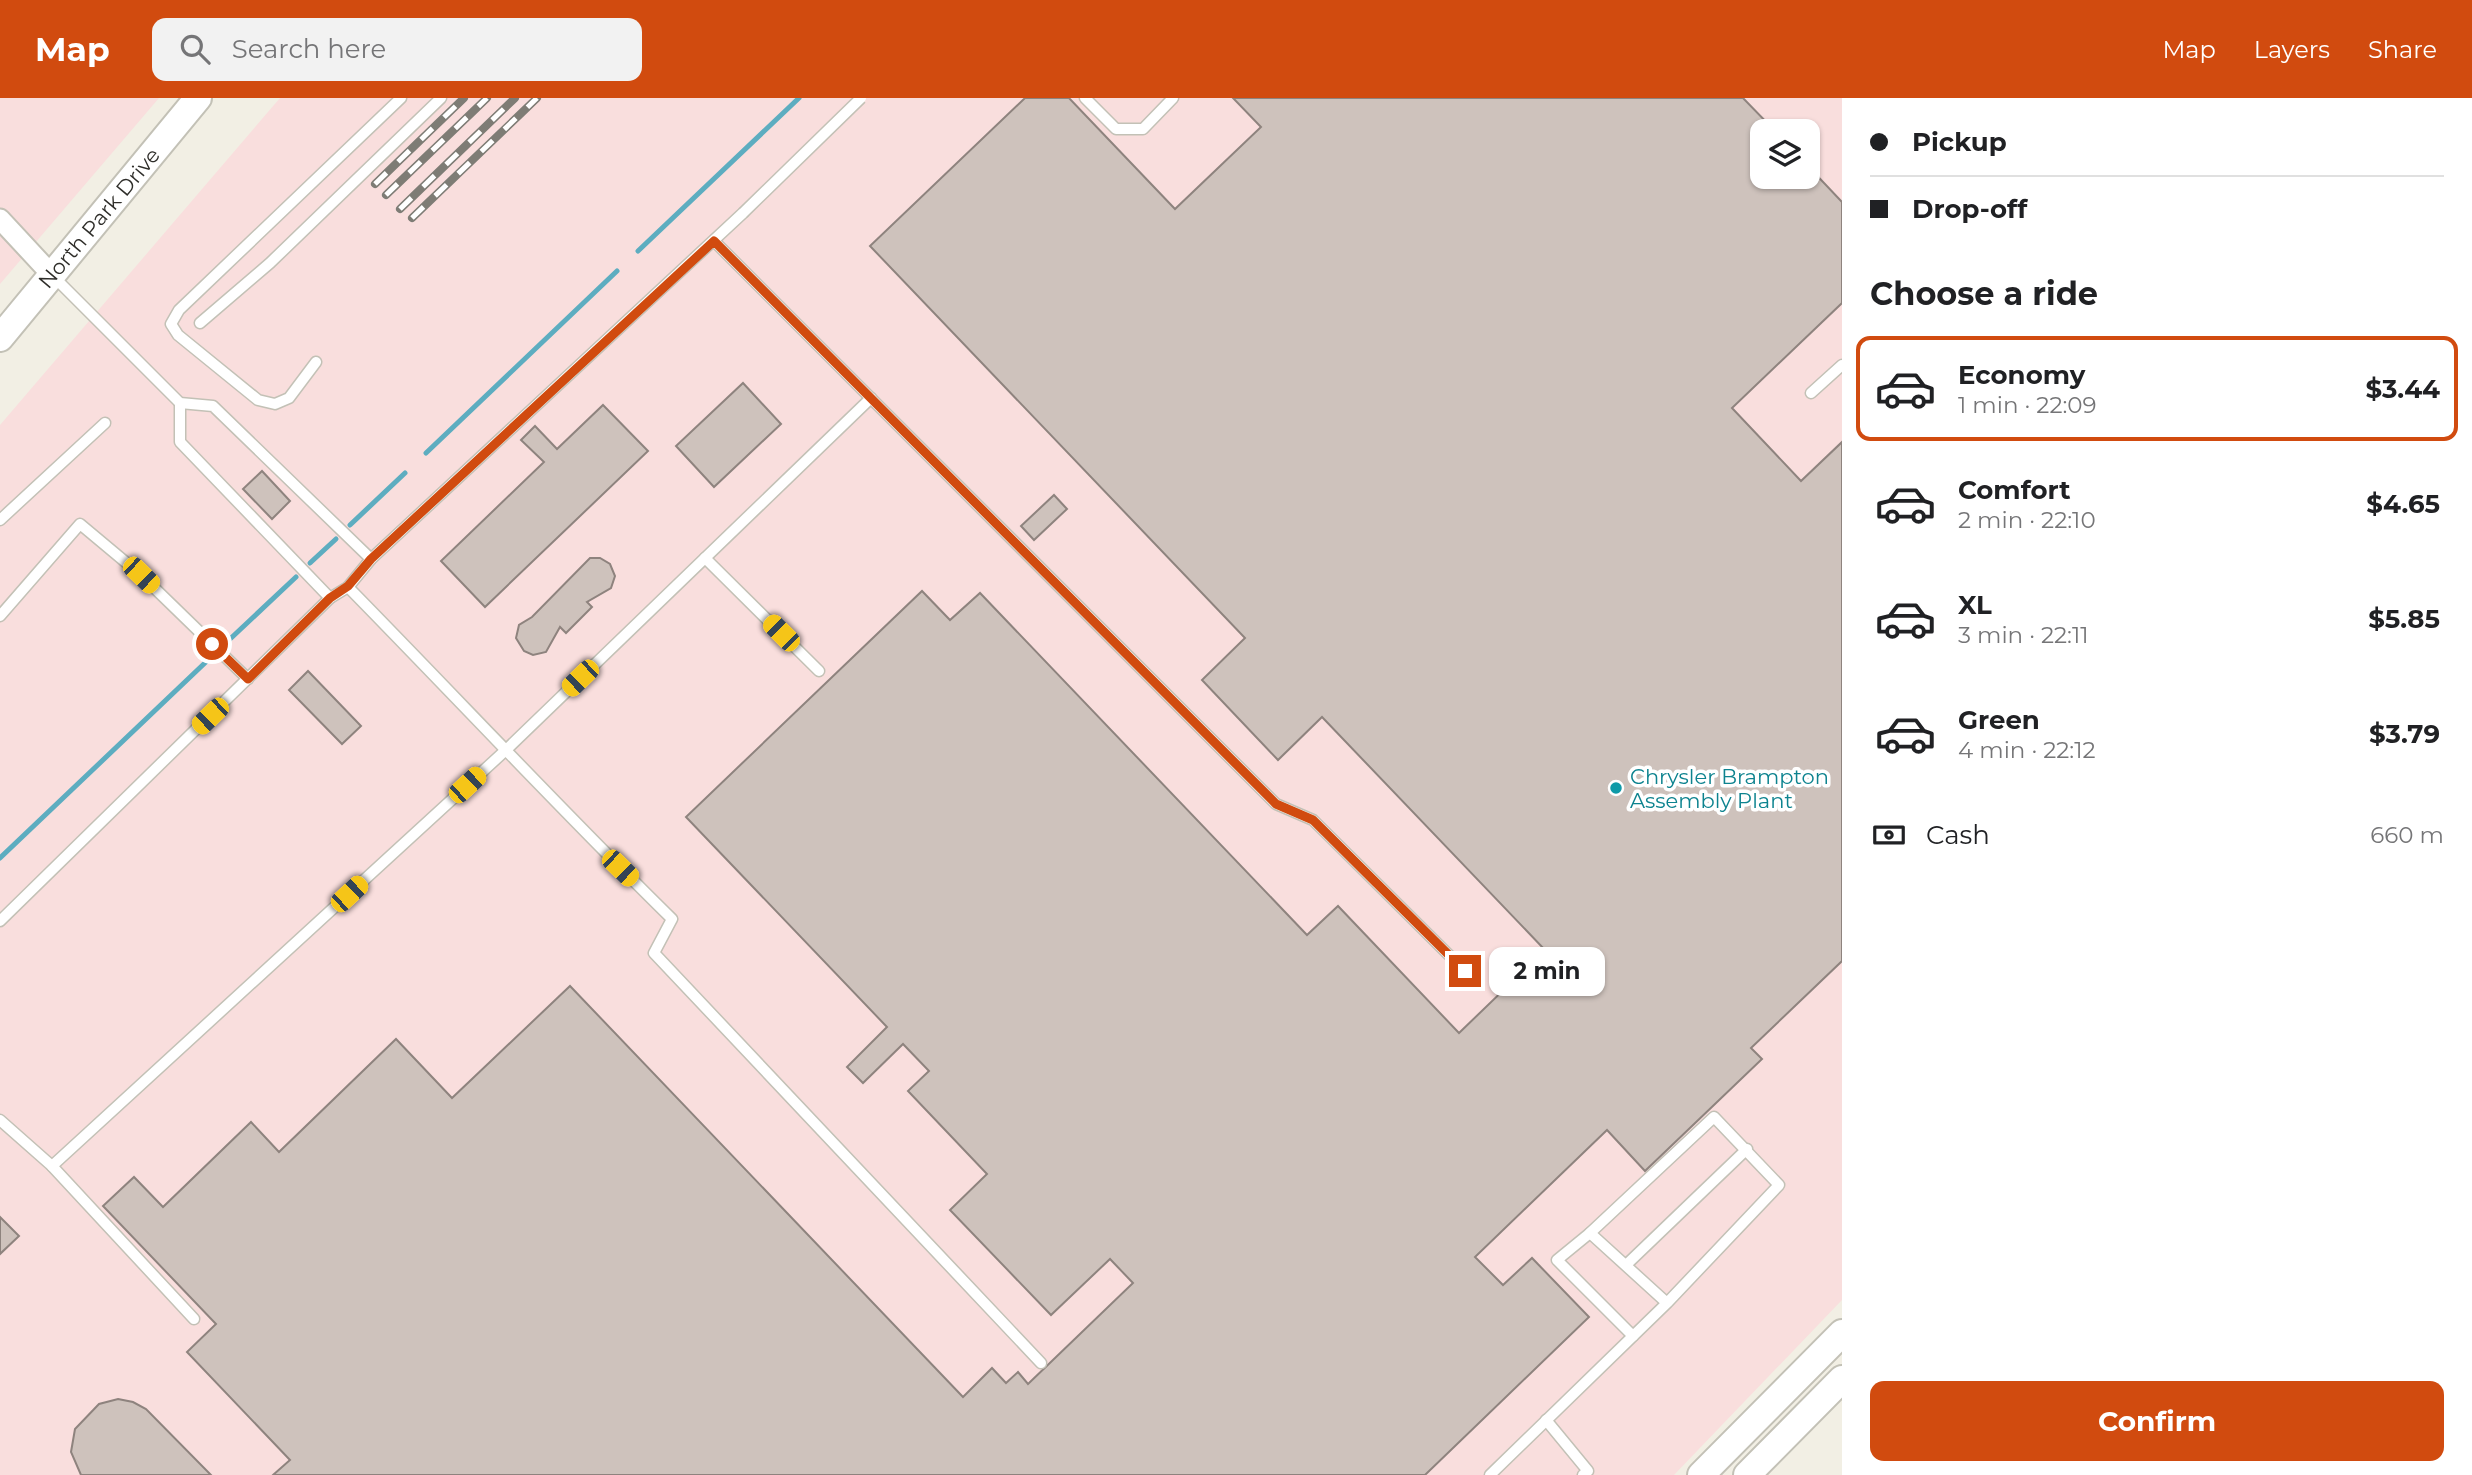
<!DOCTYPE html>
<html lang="en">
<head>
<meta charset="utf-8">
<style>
	:root { --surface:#fff; --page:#f2f2f2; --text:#202124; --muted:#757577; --line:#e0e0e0; --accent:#d14b0f }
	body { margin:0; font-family:Montserrat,sans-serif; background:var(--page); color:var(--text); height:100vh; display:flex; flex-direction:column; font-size:26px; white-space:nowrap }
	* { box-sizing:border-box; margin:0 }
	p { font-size:23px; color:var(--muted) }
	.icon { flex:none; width:38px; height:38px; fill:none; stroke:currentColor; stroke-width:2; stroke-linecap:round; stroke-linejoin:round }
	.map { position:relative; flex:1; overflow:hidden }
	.drawer { display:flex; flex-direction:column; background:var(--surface); width:630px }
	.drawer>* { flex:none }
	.hud { display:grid; align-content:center; height:154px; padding:0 28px; background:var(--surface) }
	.tools { position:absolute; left:1750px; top:21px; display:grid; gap:14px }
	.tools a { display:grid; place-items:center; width:70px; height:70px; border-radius:14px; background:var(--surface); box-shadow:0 2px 5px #0004; font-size:35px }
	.end { position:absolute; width:32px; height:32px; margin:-16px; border:9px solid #d14b0f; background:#fff; box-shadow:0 0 0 4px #fff }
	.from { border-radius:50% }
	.bubble { position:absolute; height:49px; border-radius:14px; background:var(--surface); box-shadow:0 2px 5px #0004; font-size:23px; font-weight:700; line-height:49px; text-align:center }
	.car { position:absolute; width:21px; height:42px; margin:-21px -10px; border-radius:9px; box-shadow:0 0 5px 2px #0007; background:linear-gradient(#f5c518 24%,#345 0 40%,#f5c518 0 76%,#345 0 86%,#f5c518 0) }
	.hud b { display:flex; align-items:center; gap:24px; height:66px; font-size:26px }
	.hud b+b { border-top:2px solid var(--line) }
	.hud i { width:18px; height:18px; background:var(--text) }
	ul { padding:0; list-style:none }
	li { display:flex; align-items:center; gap:21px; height:105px; margin:0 14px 10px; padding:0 14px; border:4px solid transparent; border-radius:14px }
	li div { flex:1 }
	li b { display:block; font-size:26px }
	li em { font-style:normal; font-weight:700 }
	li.selected { border-color:var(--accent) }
	li>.icon { width:63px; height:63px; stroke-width:1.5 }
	h2 { padding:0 28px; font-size:32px; line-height:84px }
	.pay { display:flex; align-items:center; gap:18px; height:77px; padding:0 28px; font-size:26px }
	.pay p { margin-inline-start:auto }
	.button { display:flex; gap:14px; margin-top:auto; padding:14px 28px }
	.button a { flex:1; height:80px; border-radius:14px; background:var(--accent); color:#fff; font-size:28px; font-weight:700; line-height:80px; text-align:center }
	header { display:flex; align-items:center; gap:42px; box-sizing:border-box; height:98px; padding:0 35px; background:var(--accent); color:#fff }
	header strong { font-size:33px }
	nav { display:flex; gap:38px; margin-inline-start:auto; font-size:24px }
	.search { width:490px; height:63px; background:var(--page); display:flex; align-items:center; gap:18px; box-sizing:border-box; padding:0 24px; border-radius:14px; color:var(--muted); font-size:26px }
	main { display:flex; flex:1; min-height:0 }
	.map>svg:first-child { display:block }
	.industrial { fill:#f9dedd; fill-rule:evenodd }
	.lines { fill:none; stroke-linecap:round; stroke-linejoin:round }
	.stream { stroke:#5dadc0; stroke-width:5 }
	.building { fill:#cec2bc; stroke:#8e837e; stroke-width:2 }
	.lane-casing { stroke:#c3c1b6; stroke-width:13 }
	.street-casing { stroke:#c3c1b6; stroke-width:23 }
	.secondary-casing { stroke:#c3c1b6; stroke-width:30 }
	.lane { stroke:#fff; stroke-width:10 }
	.street { stroke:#fff; stroke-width:19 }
	.secondary { stroke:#fff; stroke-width:26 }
	.rail-casing { stroke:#7e7c75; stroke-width:8 }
	.rail { stroke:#fff; stroke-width:5; stroke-dasharray:16; stroke-linecap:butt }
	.lane-bridge-casing { stroke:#c3c1b6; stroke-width:13; stroke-linecap:butt }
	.lane-bridge { stroke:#fff; stroke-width:10 }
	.route { stroke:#d14b0f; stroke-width:9 }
	.culture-dot { fill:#0f9aa8; stroke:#fff; stroke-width:2.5 }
	.labels { text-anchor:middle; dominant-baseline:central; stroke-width:7; stroke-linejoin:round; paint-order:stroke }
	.street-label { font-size:21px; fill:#2f2e2a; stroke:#fff }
	.culture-label { font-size:21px; fill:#0d838f; stroke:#fff; text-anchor:start }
</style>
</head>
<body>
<header>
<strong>Map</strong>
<div class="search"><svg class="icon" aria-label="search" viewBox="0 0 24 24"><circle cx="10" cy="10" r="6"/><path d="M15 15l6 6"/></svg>Search here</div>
<nav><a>Map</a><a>Layers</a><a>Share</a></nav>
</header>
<main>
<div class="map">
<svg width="1842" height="1377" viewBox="0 0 1842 1377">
	<rect width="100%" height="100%" fill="#f2efe4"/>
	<g class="industrial">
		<polygon points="0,0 159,0 0,186"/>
		<path d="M 280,0 L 1842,0 L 1842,1202 L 1674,1377 L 0,1377 L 0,327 ZM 1762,33 L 1808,33 L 1808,79 L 1762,79 Z"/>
	</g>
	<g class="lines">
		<g class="stream">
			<polyline points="638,153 799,0"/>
			<polyline points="426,355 617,173"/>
			<polyline points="350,427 405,375"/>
			<polyline points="310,465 336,441"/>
			<polyline points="229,542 296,479"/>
			<polyline points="0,760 208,562"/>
		</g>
	</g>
	<g class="building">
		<polygon points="1025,0 1069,0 1175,111 1261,29 1233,0 1743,0 1775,33 1762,33 1762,79 1808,79 1808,68 1842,104 1842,205 1732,310 1801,383 1842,344 1842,863 1751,950 1762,961 1645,1073 1607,1032 1475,1159 1503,1187 1532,1160 1589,1219 1425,1377 273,1377 290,1362 187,1254 216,1226 103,1108 134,1079 163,1109 251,1024 279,1054 396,941 452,1000 570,888 963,1299 992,1270 1006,1285 1018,1274 1028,1286 1133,1185 1110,1161 1051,1217 950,1112 987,1076 908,993 929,973 903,946 863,985 847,969 887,929 686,719 922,493 950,522 980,495 1307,837 1338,808 1459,935 1545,852 1322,619 1278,662 1202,582 1245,540 870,148"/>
		<polygon points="743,285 781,326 714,389 676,348"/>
		<polygon points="603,307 648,353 485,509 441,463 544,364 521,342 535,328 557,351"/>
		<polygon points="262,373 290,403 272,421 243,391"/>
		<polygon points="1054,397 1067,411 1034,442 1021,428"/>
		<polygon points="590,460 600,460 610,466 615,478 611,490 587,504 592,509 566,535 560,529 546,554 533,557 524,553 516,540 519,527 532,519"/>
		<polygon points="308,573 361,628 342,646 289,592"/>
		<polygon points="0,1119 19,1138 0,1156"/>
		<polygon points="118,1301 133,1304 146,1311 211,1377 81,1377 71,1354 75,1331 99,1306"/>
	</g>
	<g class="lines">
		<g class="lane-casing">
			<g id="lane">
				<polyline points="1085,0 1116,31 1143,31 1173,0"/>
				<polyline points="714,143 1276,706 1313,722 1465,873"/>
				<polyline points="54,179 180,305 213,308 371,461"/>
				<polyline points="200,225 270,165 441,0"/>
				<polyline points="316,264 289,300 275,306 258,302 178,237 171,226 179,212 401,0"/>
				<polyline points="1811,295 1842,267"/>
				<polyline points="180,305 180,344 330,500"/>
				<polyline points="0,422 105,325"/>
				<polyline points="705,460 819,573"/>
				<path d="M 348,489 C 456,599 561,712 672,821 L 654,855 L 1041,1265"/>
				<polyline points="0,518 80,426 141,477 248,581"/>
				<polyline points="0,823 330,500 348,489 371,461 743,115"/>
				<polyline points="0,1022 52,1068 194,1221"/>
				<polyline points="52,1068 507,651 871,300"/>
				<polyline points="1590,1135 1557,1162 1633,1238"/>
				<polyline points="1626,1167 1747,1051"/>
				<polyline points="1546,1322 1588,1373 1583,1377"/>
				<polyline points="1490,1377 1667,1205 1779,1087 1714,1019 1590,1135 1667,1205"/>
			</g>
		</g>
		<g class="street-casing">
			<polyline id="street" points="0,121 51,176"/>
		</g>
		<g class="secondary-casing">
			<g id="secondary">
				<polyline points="0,240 198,0"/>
				<polyline points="1701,1377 1842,1235"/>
				<polyline points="1747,1377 1842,1281"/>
			</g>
		</g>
		<use href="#lane" class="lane"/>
		<use href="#street" class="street"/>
		<use href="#secondary" class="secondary"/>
		<g class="rail-casing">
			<g id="rail">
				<polyline points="375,86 464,0"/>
				<polyline points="386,97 487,0"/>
				<polyline points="400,111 515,0"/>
				<polyline points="412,120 537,0"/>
			</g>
		</g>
		<use href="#rail" class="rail"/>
		<g class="lane-bridge-casing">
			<polyline id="lane-bridge" points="743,115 861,0"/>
		</g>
		<use href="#lane-bridge" class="lane-bridge"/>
	</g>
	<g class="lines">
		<polyline class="route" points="212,546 248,581 330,500 348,488 371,461 714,143 1276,706 1313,722 1465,873"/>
	</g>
	<circle class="culture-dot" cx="1616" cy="690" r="7"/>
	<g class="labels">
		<g class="street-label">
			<text transform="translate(99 120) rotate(-50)">North Park Drive</text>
		</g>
		<g class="culture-label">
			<text x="1630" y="678">Chrysler Brampton<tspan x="1630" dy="24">Assembly Plant</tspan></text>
		</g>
	</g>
</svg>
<div class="tools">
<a><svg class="icon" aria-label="layers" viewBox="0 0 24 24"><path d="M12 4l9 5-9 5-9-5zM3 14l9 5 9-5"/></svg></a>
</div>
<i class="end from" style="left:212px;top:546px"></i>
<i class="end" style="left:1465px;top:873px"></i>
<div class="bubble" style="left:1489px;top:849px;width:116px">2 min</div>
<i class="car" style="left:141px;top:477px;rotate:134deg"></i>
<i class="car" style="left:781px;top:535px;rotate:315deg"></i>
<i class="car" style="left:580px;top:580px;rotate:226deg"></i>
<i class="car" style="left:210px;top:618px;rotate:226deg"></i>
<i class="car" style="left:467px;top:687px;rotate:47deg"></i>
<i class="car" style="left:620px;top:770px;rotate:134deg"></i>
<i class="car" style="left:349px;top:796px;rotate:47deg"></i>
</div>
<section class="drawer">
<div class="hud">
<b><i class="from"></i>Pickup</b>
<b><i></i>Drop-off</b>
</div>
<h2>Choose a ride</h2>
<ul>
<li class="selected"><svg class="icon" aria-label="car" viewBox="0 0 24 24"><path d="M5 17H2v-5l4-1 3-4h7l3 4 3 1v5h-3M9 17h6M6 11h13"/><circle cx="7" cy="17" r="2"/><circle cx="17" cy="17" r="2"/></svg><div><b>Economy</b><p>1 min · 22:09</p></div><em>$3.44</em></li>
<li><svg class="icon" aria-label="car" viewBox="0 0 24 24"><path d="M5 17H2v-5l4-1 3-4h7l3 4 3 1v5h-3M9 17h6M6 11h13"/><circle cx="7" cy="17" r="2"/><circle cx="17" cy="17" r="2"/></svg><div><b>Comfort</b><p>2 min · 22:10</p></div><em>$4.65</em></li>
<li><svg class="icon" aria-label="car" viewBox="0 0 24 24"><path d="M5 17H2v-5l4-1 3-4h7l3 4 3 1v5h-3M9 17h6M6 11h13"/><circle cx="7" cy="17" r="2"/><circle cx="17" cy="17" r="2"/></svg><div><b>XL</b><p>3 min · 22:11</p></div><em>$5.85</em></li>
<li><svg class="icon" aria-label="car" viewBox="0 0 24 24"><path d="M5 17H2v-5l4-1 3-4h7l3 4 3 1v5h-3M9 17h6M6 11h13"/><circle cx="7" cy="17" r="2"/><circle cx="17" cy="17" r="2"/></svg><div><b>Green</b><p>4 min · 22:12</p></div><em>$3.79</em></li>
</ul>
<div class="pay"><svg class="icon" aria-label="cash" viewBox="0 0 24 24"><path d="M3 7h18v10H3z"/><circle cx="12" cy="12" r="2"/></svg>Cash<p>660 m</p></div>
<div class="button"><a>Confirm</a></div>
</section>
</main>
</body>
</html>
